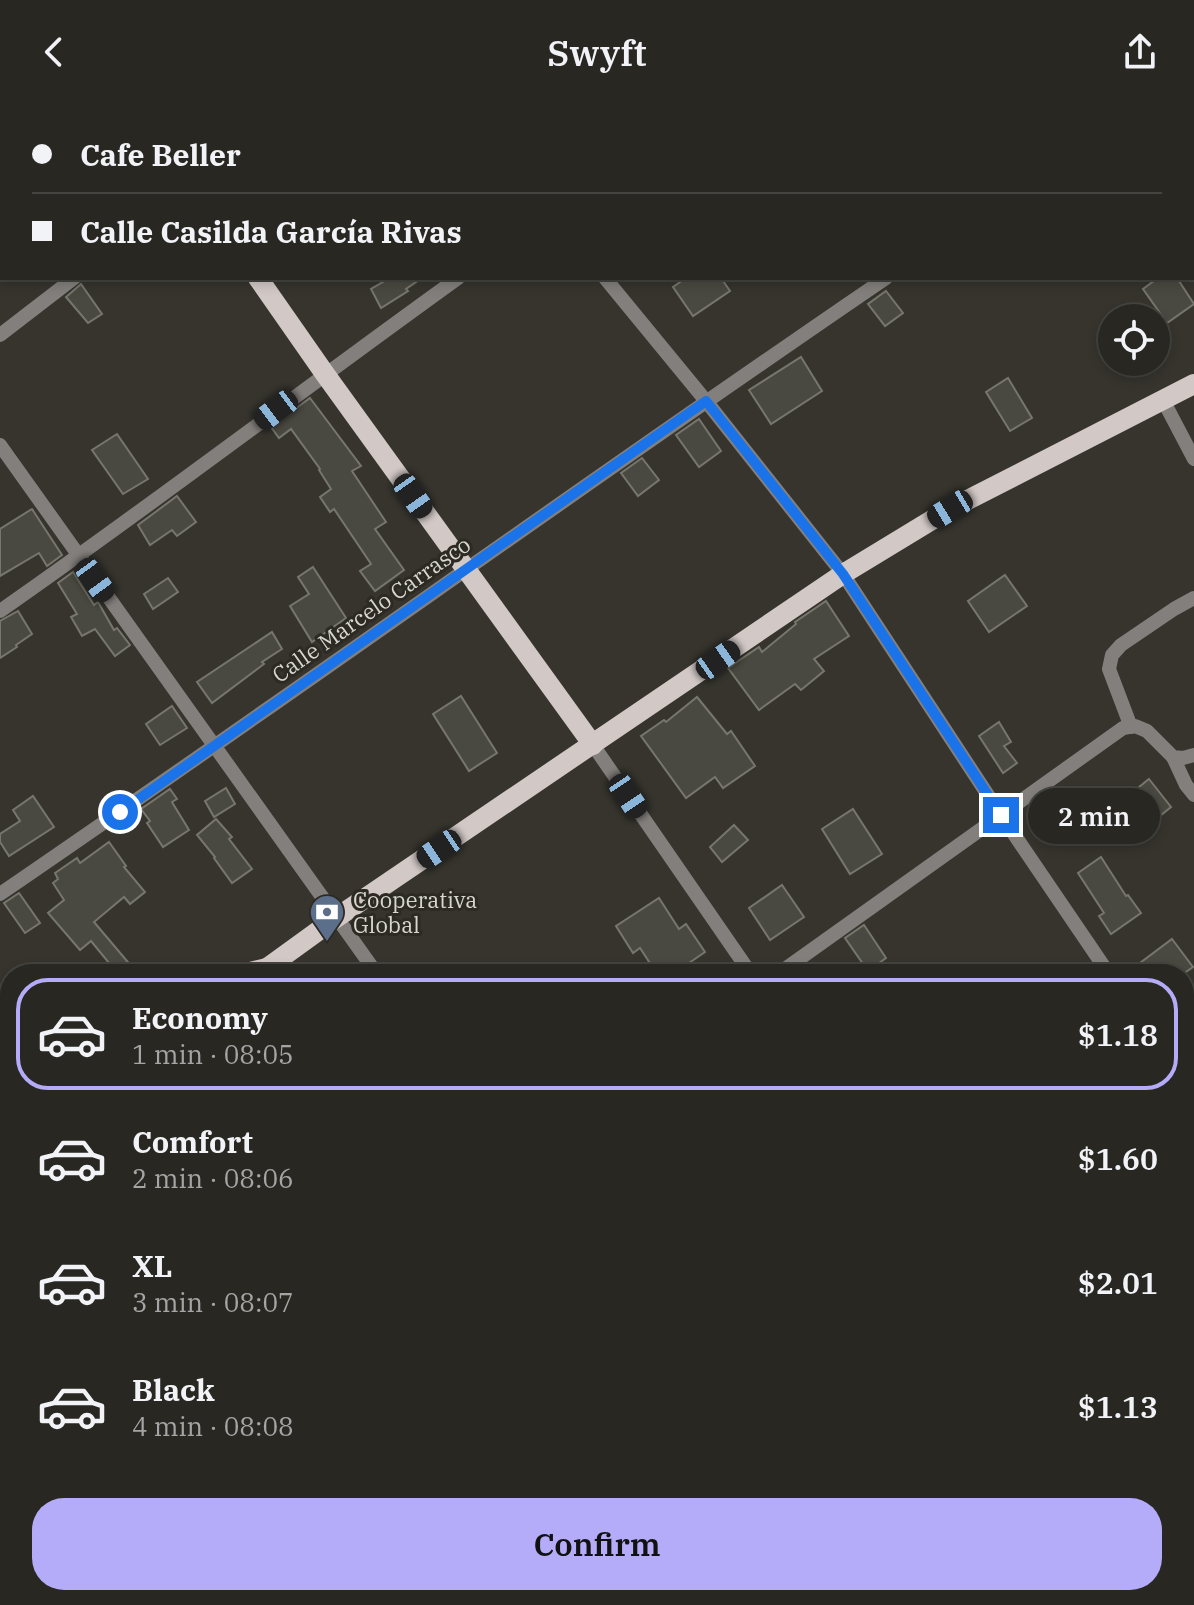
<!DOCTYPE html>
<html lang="en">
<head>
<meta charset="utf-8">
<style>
	:root { --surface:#282722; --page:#34332f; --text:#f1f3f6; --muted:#a5a5a5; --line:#444440; --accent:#b4acf9 }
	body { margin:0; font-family:"IBM Plex Serif",serif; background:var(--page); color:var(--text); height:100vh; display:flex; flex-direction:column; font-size:30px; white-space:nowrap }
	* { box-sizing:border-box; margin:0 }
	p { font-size:26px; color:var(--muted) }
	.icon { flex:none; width:44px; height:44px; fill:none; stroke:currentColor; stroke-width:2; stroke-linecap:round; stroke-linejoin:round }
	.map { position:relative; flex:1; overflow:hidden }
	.side { position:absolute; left:0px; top:860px; width:1194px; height:642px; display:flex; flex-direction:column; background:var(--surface); border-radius:32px 32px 0 0; box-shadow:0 4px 12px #0003,0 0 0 2px var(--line) }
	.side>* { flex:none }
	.hud { position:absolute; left:0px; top:0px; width:1194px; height:176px; box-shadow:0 4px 12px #0003,0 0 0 2px var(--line); display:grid; align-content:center; height:176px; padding:0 32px; background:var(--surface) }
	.tools { position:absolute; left:1098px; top:200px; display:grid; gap:16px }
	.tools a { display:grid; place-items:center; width:72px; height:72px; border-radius:50%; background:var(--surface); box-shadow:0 4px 12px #0003,0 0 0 2px var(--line); font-size:40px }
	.end { position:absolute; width:36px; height:36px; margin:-18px; border:10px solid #1a73e8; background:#fff; box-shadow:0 0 0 4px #fff }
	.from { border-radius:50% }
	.bubble { position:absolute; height:56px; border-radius:28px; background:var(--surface); box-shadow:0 4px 12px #0003,0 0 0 2px var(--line); font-size:26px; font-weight:600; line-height:56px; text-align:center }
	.car { position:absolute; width:24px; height:48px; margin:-24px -12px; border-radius:10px; box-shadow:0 0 6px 2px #0007; background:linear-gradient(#222 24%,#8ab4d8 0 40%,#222 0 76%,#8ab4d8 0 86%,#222 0) }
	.hud b { display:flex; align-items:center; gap:28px; height:76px; font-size:30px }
	.hud b+b { border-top:2px solid var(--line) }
	.hud i { width:20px; height:20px; background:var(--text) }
	ul { padding:14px 0 0; list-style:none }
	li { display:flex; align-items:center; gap:24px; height:112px; margin:0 16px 12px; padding:0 16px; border:4px solid transparent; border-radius:32px }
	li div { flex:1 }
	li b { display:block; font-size:30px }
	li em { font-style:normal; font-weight:600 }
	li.current { border-color:var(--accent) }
	li>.icon { width:72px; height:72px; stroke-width:1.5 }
	.cta { display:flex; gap:16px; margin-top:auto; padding:16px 32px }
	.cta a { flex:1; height:92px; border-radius:32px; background:var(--accent); color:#111; font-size:32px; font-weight:600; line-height:92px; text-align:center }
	header { display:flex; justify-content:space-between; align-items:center; height:104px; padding:0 32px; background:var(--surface); font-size:36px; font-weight:600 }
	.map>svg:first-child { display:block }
	.building { fill:#4a4941; stroke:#77766d; stroke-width:2 }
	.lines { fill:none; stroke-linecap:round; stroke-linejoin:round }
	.minor { stroke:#837f7d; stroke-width:14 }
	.tertiary { stroke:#837f7d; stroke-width:16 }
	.primary { stroke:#d2c9c6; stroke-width:20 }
	.route { stroke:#1a73e8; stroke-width:10 }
	.labels { text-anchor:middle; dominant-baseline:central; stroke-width:6; stroke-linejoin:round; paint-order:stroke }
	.street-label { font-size:22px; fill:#d7d6d1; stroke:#2c2a23 }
	.poi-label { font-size:22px; fill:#d7d6d1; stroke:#2c2a23; text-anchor:start }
</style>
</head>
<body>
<header><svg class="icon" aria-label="back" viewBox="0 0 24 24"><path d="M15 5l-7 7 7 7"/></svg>Swyft<svg class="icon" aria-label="share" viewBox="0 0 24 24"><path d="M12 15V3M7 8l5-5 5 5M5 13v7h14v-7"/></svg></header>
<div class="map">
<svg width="1194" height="1501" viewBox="0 0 1194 1501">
	<rect width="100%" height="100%" fill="#36342d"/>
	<g class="building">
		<polygon points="390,174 422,174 406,185 408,187 381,204 371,185"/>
		<polygon points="686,174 721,174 730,187 693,212 673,183"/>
		<polygon points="1158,174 1177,174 1194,200 1167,219 1143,185"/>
		<polygon points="81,180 102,210 88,219 66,193"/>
		<polygon points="886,187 903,209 885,222 868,200"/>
		<polygon points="801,253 822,287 771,320 749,286"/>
		<polygon points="1008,274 1032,314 1010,327 986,288"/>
		<polygon points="310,294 361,362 352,367 386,418 375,425 404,466 375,487 360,467 371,460 334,405 330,408 320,393 331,385 319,366 320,365 291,325 279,334 271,323"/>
		<polygon points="699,315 721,347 699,363 676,331"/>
		<polygon points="117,330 148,375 123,390 92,346"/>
		<polygon points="642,354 659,376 638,392 621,369"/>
		<polygon points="177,392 196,418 177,432 172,426 150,441 138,421"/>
		<polygon points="32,405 62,451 47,462 39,449 0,472 0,425"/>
		<polygon points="313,463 346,514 312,538 290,502 309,490 298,473"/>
		<polygon points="73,468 94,501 98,498 114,526 117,524 130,541 115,552 95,525 82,532 71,513 77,510 58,479"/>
		<polygon points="1005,471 1027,502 989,528 968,497"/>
		<polygon points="168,474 178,488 153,505 144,490"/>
		<polygon points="826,497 849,532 814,555 824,567 801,586 795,580 759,606 728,564 759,543 762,548 796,520 795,518"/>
		<polygon points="18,507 32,530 16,541 17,543 0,554 0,517"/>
		<polygon points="272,528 282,545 262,558 264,560 212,599 197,578"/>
		<polygon points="461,592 497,649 469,667 433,610"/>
		<polygon points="697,593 727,630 731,627 755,662 723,684 715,673 686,694 641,632 664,616 666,618"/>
		<polygon points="172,602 187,624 160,641 146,620"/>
		<polygon points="999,618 1011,638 1004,642 1017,659 1003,669 979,632"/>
		<polygon points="1149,675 1171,703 1140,728 1118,700"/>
		<polygon points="226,684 235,700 214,713 205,697"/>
		<polygon points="170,685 177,695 172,698 189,726 163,743 147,719 150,717 141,705"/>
		<polygon points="33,692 54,723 9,752 0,738 0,730 20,717 13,706"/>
		<polygon points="853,705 882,750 850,770 822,725"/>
		<polygon points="216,715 232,733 229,735 252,765 232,779 214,754 215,753 197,731"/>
		<polygon points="734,721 748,736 722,758 710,743"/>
		<polygon points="109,738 126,762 124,763 145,788 130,800 124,793 94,818 138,870 118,870 91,837 80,846 48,809 64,796 53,779 58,775 55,769 77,754 80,759"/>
		<polygon points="1101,753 1126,792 1128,791 1141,809 1111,830 1099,812 1104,809 1078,769"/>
		<polygon points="782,781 804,813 770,836 749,804"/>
		<polygon points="19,789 40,819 25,829 4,799"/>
		<polygon points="659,794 679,825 686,820 705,848 673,870 657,870 640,844 633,849 616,822"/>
		<polygon points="864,821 886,854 868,867 845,834"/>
		<polygon points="1172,835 1193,863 1183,870 1149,870 1140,859"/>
	</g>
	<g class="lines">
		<g class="minor">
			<polyline points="465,0 466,2"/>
			<polyline points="1161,0 1162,2"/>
			<polyline points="303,2 306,0"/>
			<polyline points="687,2 690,0"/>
			<polyline points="1138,2 1141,0"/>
			<polyline points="1192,59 1194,62"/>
			<polyline points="605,174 706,297 843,470 1001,711 1109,870"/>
			<polyline points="0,231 74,174"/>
			<polyline points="1163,296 1194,355"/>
			<polyline points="0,341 377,870"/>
			<path d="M 0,507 C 155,399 305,284 458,174"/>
			<polyline points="1131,623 1109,565 1112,551 1121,541 1174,505 1194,494"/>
			<polyline points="593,641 751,870"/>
			<polyline points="1173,653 1186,681 1194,691"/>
			<path d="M 0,790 C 297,587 588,377 886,174"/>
			<polyline points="778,870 1123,624 1135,622 1147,627 1173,653 1183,654 1194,651"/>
			<polyline points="1184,986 1194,1001"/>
			<polyline points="0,993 10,1006"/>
			<polyline points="1184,1161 1194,1150"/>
			<polyline points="1184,1352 1194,1343"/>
			<polyline points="0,1438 10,1431"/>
			<polyline points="369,1492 375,1501"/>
			<polyline points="827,1492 834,1501"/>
			<polyline points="1177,1492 1185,1501"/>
			<polyline points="492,1501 504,1492"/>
			<polyline points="1013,1501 1024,1492"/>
		</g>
		<g class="tertiary">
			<polyline points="0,1336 10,1349"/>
			<polyline points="114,1492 121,1501"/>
		</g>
		<g class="primary">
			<polyline points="138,0 139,2"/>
			<polyline points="258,174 325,270 593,641"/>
			<polyline points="242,870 267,864"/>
			<polyline points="263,870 267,864 336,814 843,470 950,405 1194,280"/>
			<polyline points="0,1055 10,1049"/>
		</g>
	</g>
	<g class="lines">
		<polyline class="route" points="120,708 706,297 843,470 1001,711"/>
	</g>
	<defs>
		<g id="bank-pin" transform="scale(1.8)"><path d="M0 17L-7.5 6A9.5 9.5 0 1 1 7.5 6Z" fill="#5c6f8a" stroke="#2c2a23"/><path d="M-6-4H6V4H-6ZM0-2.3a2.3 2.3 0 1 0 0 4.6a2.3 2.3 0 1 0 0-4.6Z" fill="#fff"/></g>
	</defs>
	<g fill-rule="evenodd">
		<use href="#bank-pin" x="327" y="808"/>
	</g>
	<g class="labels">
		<g class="street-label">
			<text transform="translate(371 505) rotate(-35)">Calle Marcelo Carrasco</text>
		</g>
		<g class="poi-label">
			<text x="353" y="795">Cooperativa<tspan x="353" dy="25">Global</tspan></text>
		</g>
	</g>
</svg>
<div class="tools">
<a><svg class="icon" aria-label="locate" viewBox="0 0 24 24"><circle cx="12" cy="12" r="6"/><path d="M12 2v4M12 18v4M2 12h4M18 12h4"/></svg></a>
</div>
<i class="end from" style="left:120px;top:708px"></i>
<i class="end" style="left:1001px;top:711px"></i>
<div class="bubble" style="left:1028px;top:684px;width:132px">2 min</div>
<i class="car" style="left:276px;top:306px;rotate:233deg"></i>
<i class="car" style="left:413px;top:392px;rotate:145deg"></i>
<i class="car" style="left:950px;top:405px;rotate:239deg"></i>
<i class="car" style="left:95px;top:476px;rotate:144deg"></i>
<i class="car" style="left:718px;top:556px;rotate:55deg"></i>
<i class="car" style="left:628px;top:692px;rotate:146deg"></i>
<i class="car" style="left:439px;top:745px;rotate:236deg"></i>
<div class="hud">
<b><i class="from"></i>Cafe Beller</b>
<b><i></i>Calle Casilda García Rivas</b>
</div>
<section class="side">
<ul>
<li class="current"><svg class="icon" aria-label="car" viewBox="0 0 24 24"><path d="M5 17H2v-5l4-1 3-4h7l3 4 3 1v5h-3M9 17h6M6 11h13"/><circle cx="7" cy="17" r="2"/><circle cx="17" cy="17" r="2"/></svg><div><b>Economy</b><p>1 min · 08:05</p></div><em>$1.18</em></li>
<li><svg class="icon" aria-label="car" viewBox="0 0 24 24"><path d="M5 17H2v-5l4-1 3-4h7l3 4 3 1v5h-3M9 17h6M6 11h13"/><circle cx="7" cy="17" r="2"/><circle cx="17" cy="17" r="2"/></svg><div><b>Comfort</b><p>2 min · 08:06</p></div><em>$1.60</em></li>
<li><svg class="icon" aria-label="car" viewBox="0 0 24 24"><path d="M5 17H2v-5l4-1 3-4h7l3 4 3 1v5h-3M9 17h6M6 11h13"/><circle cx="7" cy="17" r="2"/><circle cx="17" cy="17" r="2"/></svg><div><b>XL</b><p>3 min · 08:07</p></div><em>$2.01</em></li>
<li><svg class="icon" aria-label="car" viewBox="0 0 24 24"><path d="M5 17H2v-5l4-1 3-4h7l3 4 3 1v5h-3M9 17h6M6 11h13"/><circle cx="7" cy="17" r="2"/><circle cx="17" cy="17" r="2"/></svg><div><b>Black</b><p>4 min · 08:08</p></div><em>$1.13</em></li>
</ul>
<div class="cta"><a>Confirm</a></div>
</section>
</div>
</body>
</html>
